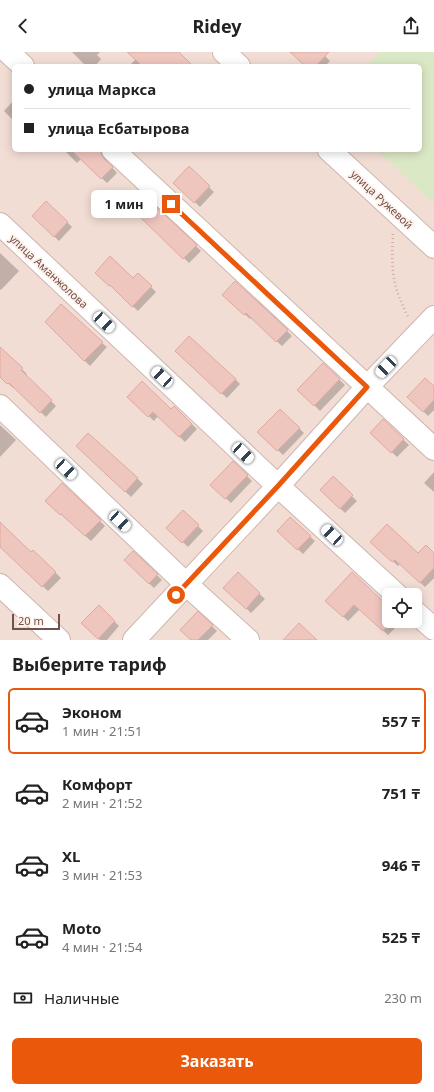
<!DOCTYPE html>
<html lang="ru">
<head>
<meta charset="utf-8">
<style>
	:root { --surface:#fff; --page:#f6f6f6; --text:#222; --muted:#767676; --line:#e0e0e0; --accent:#ea580c }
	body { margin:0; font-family:"Noto Sans",sans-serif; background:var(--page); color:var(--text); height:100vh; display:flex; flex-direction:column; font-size:15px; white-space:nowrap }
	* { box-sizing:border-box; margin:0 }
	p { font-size:13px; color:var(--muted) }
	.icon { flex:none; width:22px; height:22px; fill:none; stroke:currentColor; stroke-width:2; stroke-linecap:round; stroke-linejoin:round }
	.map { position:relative; height:588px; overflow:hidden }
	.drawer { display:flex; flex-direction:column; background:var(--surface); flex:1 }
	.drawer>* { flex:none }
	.banner { position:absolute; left:12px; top:12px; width:410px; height:88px; border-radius:6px; box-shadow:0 2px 10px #0003; display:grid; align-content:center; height:88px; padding:0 12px; background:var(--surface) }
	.fabs { position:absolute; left:382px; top:536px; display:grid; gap:8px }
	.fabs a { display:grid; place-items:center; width:40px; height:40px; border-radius:6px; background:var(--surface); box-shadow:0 2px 10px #0003; font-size:20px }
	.scale { position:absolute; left:12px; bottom:10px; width:48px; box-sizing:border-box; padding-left:4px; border:2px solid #72504c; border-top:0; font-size:11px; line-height:14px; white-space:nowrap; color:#72504c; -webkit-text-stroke:3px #fef2eb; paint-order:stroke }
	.end { position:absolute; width:18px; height:18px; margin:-9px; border:5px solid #ea580c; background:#fff; box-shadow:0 0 0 2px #fff }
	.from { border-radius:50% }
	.bubble { position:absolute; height:28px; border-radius:6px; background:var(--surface); box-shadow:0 2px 10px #0003; font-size:13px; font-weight:700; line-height:28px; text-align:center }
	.car { position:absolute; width:12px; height:24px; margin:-12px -6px; border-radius:5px; box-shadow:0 0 3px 1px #0007; background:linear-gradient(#fff 24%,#345 0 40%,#fff 0 76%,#345 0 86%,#fff 0) }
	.banner b { display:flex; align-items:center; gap:14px; height:38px; font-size:15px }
	.banner b+b { border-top:1px solid var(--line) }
	.banner i { width:10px; height:10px; background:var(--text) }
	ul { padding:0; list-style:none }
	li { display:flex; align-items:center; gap:12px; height:66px; margin:0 8px 6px; padding:0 4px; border:2px solid transparent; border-radius:6px }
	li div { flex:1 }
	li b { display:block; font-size:15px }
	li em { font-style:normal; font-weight:700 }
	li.current { border-color:var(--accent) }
	li>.icon { width:36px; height:36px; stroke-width:1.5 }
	h2 { padding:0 12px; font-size:18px; line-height:48px }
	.pay { display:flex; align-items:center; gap:10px; height:44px; padding:0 12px; font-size:15px }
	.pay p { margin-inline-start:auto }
	.primary-button { display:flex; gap:8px; margin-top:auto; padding:8px 12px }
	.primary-button a { flex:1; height:46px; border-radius:6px; background:var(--accent); color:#fff; font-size:16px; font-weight:700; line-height:46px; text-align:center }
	header { display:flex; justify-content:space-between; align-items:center; height:52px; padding:0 12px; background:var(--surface); font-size:18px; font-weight:700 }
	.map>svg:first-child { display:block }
	.residential { fill:#f2ddd4; fill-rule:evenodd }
	.park { fill:#dbe8c5 }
	.shadow { fill:#0003 }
	.building { fill:#efc6be; stroke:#e0a9a0 }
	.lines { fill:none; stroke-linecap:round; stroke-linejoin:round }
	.minor-casing { stroke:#ceb5af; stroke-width:24 }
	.path { stroke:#d4a9a2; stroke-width:2.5; stroke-dasharray:1 3; stroke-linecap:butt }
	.minor { stroke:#fff; stroke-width:22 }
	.route { stroke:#ea580c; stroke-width:5 }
	.labels { text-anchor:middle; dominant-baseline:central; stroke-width:3.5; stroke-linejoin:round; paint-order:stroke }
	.street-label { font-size:11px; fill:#72504c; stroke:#fef2eb }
</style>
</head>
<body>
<header><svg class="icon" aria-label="back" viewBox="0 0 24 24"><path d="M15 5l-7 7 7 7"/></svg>Ridey<svg class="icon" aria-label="share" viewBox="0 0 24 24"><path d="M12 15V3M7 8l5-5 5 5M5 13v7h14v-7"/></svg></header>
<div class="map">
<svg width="434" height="588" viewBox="0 0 434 588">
	<rect width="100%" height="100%" fill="#fbede5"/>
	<path class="residential" d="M 0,0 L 434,0 L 434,588 L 0,588 ZM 14,14 L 420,14 L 420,98 L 14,98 ZM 389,543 L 415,543 L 415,569 L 389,569 Z"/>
	<polygon class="park" points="380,0 432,0 434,2 434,152 377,98 420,98 420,14 366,14"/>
	<g class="shadow">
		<polygon points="72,0 100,0 97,3 101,7 95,14 86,14"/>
		<polygon points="139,0 177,0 192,14 129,14 136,7"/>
		<polygon points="296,0 321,0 330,9 325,14 306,14"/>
		<polygon points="14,48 14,69 4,59"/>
		<polygon points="64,98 100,98 106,103 106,108 109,112 117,121 107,131 81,107 77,111"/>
		<polygon points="189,116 214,140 200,155 175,131"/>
		<polygon points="46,150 72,175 59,189 33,164"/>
		<polygon points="139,162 196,194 201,199 189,211"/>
		<polygon points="0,201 19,219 1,238 0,237"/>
		<polygon points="96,221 133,227 138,222 156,240 138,259"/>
		<polygon points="224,243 287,279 292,284 282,294 251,266 250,267"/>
		<polygon points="102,291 107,295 90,314 70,295"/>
		<polygon points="2,298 27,322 25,323 56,354 46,365 14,335 13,336 0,324 0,300"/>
		<polygon points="181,304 235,327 240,332 227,346"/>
		<polygon points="323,312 345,333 320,359 299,338"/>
		<polygon points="434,335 434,358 428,364 409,345"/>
		<polygon points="129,345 171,359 174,355 197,377 185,390 158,364 154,369"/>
		<polygon points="280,358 304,381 283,403 259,380"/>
		<polygon points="383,369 409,393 397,405 371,381"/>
		<polygon points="0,373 16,388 0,405"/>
		<polygon points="77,394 117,407 143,432 131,445"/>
		<polygon points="233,410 252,429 231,451 212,433"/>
		<polygon points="434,420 434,440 424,431"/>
		<polygon points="333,426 357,449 345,461 321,438"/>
		<polygon points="62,432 105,474 91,489 46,449"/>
		<polygon points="183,459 203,479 188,495 167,475"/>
		<polygon points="290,466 315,489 303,502 278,479"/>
		<polygon points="0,482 31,502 33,499 61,526 48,539 0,494"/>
		<polygon points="372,490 418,503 434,502 434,526 425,535 400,512 398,514"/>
		<polygon points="133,500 162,528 154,536 125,508"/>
		<polygon points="238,522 265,547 251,561 225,536"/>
		<polygon points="327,549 389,557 389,569 402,569 388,583 360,557 348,569"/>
		<polygon points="99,554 119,574 107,588 100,588 82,571"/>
		<polygon points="212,574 217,579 208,588 192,588"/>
	</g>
	<g class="building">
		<polygon points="127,0 179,0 193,14 142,14"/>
		<polygon points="290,0 329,0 316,14 305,14"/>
		<polygon points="71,98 101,98 101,102 104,107 113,115 101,127"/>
		<polygon points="189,114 210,134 194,151 173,131"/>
		<polygon points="46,149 68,170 54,185 32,164"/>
		<polygon points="150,149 197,193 183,207 137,162"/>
		<polygon points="110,204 133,226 138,221 152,234 132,255 110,233 109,234 95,221"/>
		<polygon points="235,229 288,278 276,290 246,261 244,263 222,243"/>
		<polygon points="61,252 103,290 84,309 45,270"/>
		<polygon points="189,284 236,327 221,342 175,299"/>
		<polygon points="0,295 23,316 21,318 52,348 40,361 9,331 7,332 0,325"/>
		<polygon points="323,311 340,327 314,354 297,338"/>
		<polygon points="425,326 434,334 434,348 423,360 407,345"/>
		<polygon points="142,329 171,357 174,354 192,372 179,385 153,360 148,365 127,345"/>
		<polygon points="280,357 300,376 277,399 257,380"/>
		<polygon points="383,367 404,387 391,401 370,381"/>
		<polygon points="88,381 138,426 125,440 76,394"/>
		<polygon points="233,409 248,423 225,447 210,433"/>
		<polygon points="333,424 353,443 340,457 320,438"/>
		<polygon points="62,431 101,468 85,484 61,462 60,463 45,449"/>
		<polygon points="183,458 199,473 182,491 166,476"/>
		<polygon points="290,465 311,484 297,498 277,479"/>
		<polygon points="0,470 31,500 33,498 56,520 42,535 0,495"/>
		<polygon points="387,472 418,501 426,493 434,501 434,516 420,531 395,508 392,510 370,490"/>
		<polygon points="133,499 158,522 149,532 124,508"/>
		<polygon points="238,520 260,541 246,557 223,536"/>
		<polygon points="352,520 389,555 389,573 383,579 354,553 343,565 325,549"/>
		<polygon points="99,553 115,569 98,587 81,571"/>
		<polygon points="198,559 213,573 198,588 191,588 180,578"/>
		<polygon points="299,571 317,588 283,588"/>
	</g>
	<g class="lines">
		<g class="minor-casing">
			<g id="minor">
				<polyline points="8,0 23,14"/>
				<polyline points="224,0 239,14"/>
				<polyline points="113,98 434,397"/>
				<polyline points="329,98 434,195"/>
				<polyline points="0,172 278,434 397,543"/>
				<polyline points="0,354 186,532 248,588"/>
				<polyline points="0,533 59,588"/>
				<polyline points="415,560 434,577"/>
				<polyline points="134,588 278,434 367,335 434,265"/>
			</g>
		</g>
		<path class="path" d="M 393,182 C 392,202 391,220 397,239 C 400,248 404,256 408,265"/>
		<use href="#minor" class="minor"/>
	</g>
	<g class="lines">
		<polyline class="route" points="171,152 367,335 278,434 176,543"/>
	</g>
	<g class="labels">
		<g class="street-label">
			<text transform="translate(382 147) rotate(43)">улица Ружевой</text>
			<text transform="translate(49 219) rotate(43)">улица Аманжолова</text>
		</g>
	</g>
</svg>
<div class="fabs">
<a><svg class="icon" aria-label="locate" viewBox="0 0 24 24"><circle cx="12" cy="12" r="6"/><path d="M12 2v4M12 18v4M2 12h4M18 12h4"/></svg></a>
</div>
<div class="scale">20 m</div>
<i class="end from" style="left:176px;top:543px"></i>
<i class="end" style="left:171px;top:152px"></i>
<div class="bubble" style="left:91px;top:138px;width:66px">1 мин</div>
<i class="car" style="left:104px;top:270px;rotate:133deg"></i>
<i class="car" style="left:386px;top:315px;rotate:224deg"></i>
<i class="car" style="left:162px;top:325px;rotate:313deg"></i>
<i class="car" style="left:243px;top:401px;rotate:133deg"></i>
<i class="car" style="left:66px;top:417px;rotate:133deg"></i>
<i class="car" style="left:120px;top:469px;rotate:133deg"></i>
<i class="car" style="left:332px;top:483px;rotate:313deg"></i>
<div class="banner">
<b><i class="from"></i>улица Маркса</b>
<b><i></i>улица Есбатырова</b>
</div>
</div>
<section class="drawer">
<h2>Выберите тариф</h2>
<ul>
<li class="current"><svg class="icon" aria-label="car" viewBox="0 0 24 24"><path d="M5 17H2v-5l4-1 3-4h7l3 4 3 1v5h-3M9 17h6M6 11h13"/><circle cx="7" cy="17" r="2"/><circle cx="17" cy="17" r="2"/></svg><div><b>Эконом</b><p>1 мин · 21:51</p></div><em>557 ₸</em></li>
<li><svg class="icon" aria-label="car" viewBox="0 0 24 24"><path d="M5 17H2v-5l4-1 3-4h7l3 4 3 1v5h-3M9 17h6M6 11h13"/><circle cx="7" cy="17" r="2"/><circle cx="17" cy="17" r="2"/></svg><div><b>Комфорт</b><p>2 мин · 21:52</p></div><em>751 ₸</em></li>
<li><svg class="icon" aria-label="car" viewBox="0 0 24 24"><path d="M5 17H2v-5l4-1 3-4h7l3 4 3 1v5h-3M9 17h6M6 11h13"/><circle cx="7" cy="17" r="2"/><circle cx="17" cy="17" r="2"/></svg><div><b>XL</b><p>3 мин · 21:53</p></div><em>946 ₸</em></li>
<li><svg class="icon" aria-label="car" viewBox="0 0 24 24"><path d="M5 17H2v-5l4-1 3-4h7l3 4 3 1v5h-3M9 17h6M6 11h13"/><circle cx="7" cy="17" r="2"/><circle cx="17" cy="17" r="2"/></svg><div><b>Moto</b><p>4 мин · 21:54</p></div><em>525 ₸</em></li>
</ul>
<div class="pay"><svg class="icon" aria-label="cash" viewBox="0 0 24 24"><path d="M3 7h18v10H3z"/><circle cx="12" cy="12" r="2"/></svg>Наличные<p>230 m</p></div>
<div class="primary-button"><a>Заказать</a></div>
</section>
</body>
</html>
